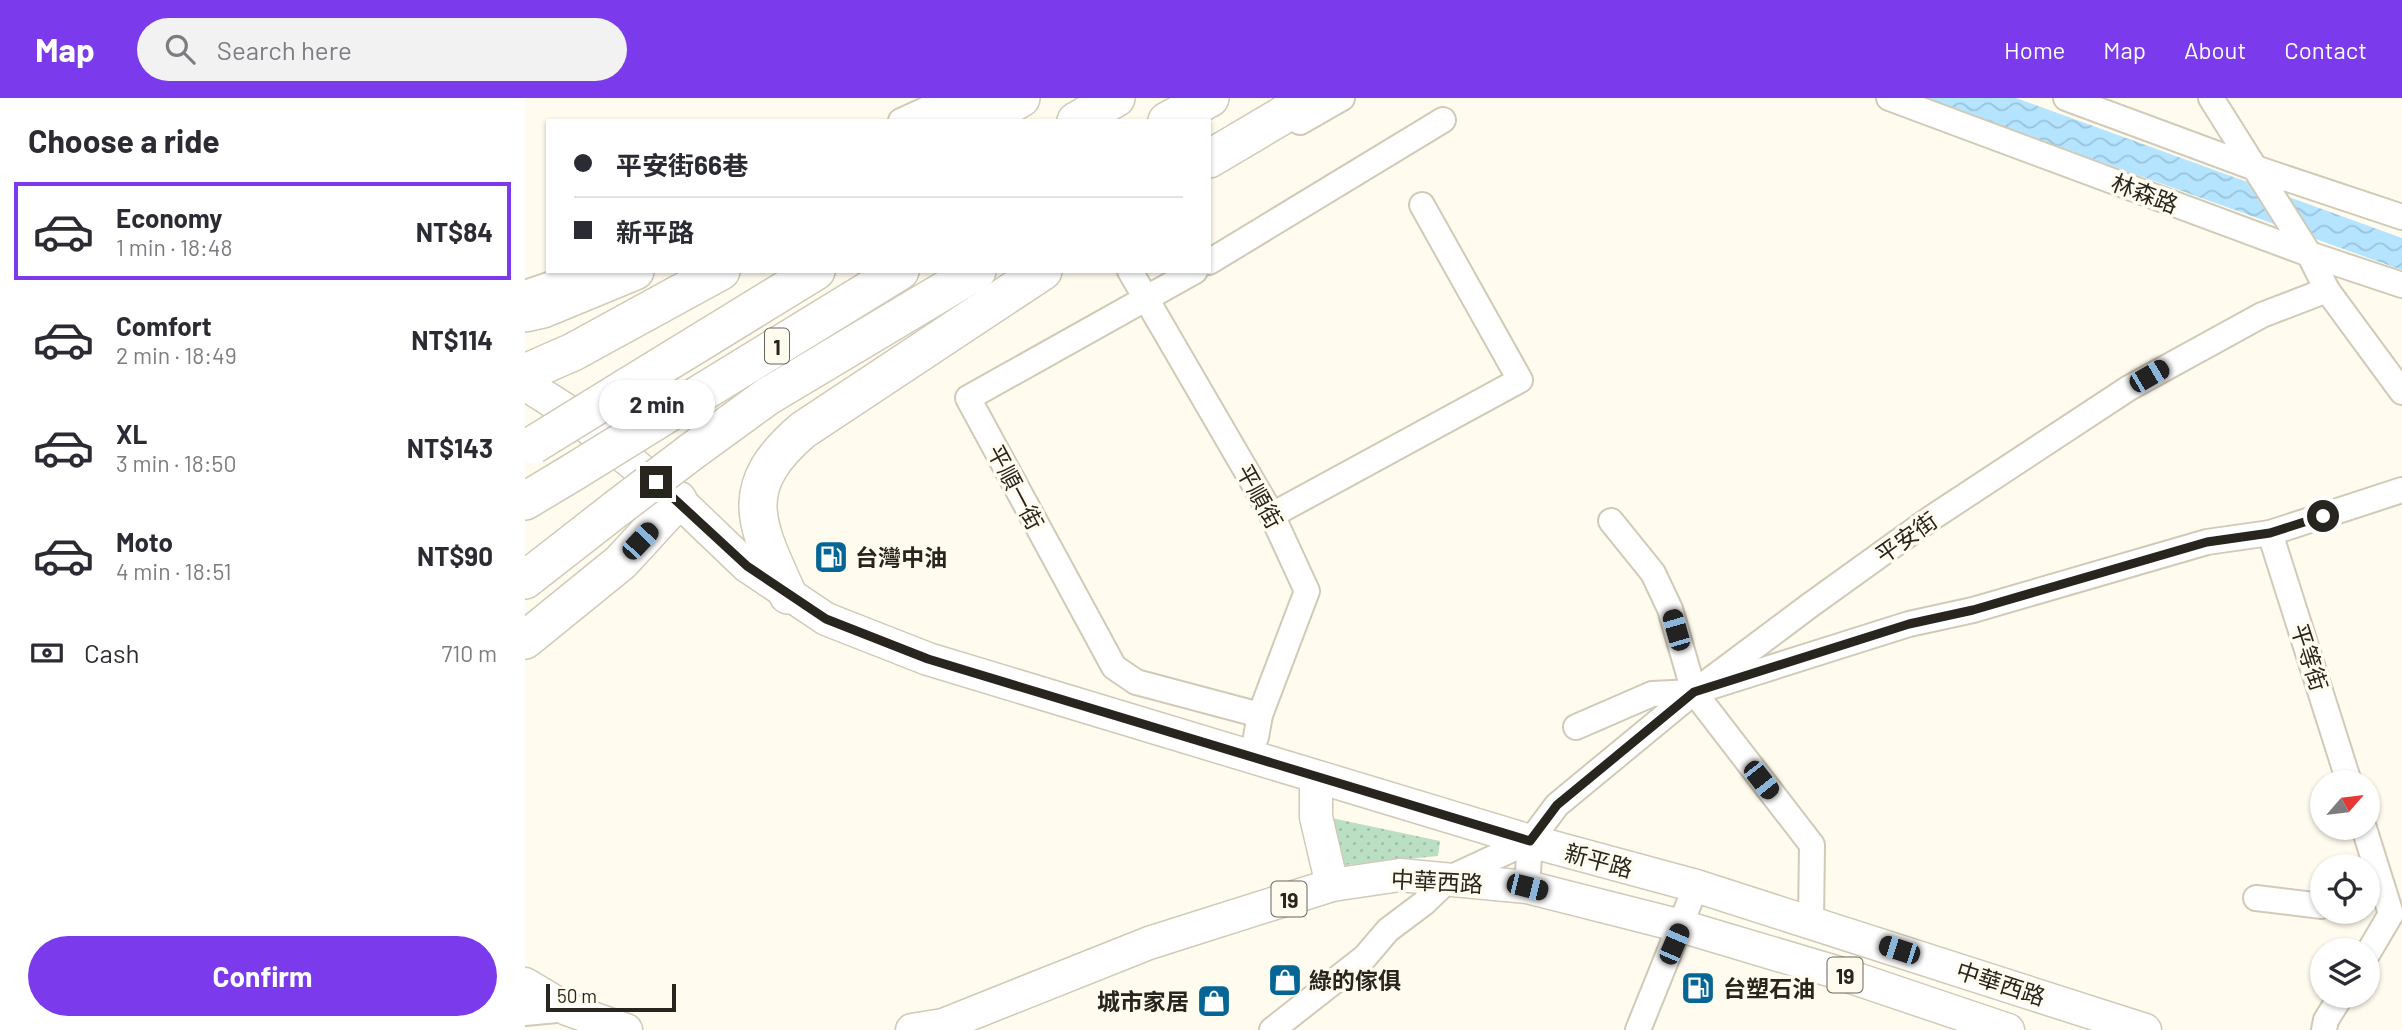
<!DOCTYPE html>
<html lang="en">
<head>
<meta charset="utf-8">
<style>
	:root { --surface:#fff; --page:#f2f2f3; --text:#2b2b33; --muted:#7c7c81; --line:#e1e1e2; --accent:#7c3aed }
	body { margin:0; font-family:Barlow,"Noto Sans TC",sans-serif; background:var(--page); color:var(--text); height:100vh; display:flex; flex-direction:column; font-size:26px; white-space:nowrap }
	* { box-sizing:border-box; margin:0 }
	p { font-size:23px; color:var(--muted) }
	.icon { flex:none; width:38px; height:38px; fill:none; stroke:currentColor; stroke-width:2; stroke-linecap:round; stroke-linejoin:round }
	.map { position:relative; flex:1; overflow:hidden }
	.details { display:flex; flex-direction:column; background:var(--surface); width:525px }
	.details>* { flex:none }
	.guide { position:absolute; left:21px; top:21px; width:665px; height:154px; border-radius:0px; box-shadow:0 2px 5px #0004; display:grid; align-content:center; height:154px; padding:0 28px; background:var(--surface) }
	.needle { width:46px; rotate:62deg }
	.buttons { position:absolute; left:1785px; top:672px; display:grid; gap:14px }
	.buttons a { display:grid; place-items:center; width:70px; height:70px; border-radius:50%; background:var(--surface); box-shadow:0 2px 5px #0004; font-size:35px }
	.scale { position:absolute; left:21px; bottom:18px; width:130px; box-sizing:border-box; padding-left:7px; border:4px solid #27251d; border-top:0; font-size:19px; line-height:24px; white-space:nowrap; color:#27251d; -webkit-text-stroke:5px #fffbef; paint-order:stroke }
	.end { position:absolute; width:32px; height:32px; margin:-16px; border:9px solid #27251d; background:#fff; box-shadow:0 0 0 4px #fff }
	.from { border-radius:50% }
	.bubble { position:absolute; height:49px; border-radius:24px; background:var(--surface); box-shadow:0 2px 5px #0004; font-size:23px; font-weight:700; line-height:49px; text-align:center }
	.car { position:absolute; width:21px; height:42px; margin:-21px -10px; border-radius:9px; box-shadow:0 0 5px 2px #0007; background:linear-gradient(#222 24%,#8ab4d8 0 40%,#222 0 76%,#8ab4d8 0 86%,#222 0) }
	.guide b { display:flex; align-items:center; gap:24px; height:66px; font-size:26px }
	.guide b+b { border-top:2px solid var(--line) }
	.guide i { width:18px; height:18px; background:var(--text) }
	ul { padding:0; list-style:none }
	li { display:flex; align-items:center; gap:21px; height:98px; margin:0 14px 10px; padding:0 14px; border:4px solid transparent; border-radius:0px }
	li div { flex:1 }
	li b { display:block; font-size:26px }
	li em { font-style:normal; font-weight:700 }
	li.on { border-color:var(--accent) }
	li>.icon { width:63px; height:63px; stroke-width:1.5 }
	h2 { padding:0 28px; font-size:32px; line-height:84px }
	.pay { display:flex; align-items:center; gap:18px; height:77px; padding:0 28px; font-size:26px }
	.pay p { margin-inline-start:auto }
	.action { display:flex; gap:14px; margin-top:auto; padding:14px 28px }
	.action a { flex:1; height:80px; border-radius:42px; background:var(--accent); color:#fff; font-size:28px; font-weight:700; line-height:80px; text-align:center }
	header { display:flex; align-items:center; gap:42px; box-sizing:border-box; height:98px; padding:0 35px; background:var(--accent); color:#fff }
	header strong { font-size:33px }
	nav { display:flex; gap:38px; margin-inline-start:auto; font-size:24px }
	.search { width:490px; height:63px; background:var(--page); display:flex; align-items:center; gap:18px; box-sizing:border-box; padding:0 24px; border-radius:38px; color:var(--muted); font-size:26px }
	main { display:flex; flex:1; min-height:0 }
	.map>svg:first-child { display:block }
	.grass { fill:url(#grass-dots) }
	.water { fill:url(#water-waves) }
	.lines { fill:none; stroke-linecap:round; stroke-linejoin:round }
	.minor-casing { stroke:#d0cab7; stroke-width:28 }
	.major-casing { stroke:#d0cab7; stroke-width:35 }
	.highway-casing { stroke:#d0cab7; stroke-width:40 }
	.minor { stroke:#fff; stroke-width:24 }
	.major { stroke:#fff; stroke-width:32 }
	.highway { stroke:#fff; stroke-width:37 }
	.highway-bridge-casing { stroke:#d0cab7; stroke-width:40; stroke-linecap:butt }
	.highway-bridge { stroke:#fff; stroke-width:37 }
	.route { stroke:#27251d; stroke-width:9 }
	.labels { text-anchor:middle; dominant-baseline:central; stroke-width:7; stroke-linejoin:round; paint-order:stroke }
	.shield { fill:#fffbef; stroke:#68655c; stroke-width:2 }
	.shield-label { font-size:21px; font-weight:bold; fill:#27251d }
	.street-label { font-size:23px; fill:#27251d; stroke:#fffbef }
	.poi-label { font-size:23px; font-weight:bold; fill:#27251d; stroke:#fffbef; text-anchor:start }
</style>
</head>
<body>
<header>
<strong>Map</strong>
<div class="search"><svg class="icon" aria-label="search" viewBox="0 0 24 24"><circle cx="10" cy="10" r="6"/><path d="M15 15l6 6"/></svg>Search here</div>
<nav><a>Home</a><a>Map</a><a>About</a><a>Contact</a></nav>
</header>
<main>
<section class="details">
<h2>Choose a ride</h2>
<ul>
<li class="on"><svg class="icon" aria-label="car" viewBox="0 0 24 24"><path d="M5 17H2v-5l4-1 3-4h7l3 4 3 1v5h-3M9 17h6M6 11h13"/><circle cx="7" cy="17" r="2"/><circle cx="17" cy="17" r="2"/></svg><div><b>Economy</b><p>1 min · 18:48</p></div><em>NT$84</em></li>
<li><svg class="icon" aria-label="car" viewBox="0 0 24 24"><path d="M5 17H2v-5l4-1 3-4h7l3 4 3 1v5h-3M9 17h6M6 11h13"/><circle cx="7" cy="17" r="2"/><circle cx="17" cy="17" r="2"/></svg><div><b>Comfort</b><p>2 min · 18:49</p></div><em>NT$114</em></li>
<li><svg class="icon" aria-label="car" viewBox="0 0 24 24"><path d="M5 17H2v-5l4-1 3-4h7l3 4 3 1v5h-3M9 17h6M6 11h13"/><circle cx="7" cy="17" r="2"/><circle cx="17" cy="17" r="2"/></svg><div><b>XL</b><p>3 min · 18:50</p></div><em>NT$143</em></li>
<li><svg class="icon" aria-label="car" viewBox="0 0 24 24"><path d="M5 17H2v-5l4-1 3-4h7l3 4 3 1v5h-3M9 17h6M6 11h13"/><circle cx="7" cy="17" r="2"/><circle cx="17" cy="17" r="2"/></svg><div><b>Moto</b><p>4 min · 18:51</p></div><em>NT$90</em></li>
</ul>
<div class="pay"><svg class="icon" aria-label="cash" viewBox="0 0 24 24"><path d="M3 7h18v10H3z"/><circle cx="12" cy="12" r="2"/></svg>Cash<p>710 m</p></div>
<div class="action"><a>Confirm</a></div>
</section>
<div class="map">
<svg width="1877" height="932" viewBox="0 0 1877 932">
	<defs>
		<pattern id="grass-dots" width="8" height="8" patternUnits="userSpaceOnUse" patternTransform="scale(1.75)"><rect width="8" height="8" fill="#bbdfc3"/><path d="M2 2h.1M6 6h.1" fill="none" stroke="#a1bfa7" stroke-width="1.8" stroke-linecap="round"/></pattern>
		<pattern id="water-waves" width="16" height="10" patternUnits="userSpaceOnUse" patternTransform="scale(1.75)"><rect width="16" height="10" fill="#b4e4ff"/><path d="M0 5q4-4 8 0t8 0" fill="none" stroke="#9bc3da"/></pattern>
	</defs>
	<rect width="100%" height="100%" fill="#fffbef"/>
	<polygon class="grass" points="802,719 915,743 913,758 810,768"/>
	<polygon class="water" points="1398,0 1491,0 1877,140 1877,172"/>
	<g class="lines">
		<g class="minor-casing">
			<g id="minor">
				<polyline points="1364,0 1784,156 1877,187"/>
				<polyline points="1541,0 1730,70 1877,119"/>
				<polyline points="376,23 422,2"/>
				<polyline points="775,24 817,0"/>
				<polyline points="684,164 918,22"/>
				<polyline points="605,173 747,417 782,493 735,617 731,639"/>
				<polyline points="670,173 443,300 589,569 611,584 735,617"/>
				<polyline points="1802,192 1877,294"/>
				<polyline points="0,195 59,175"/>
				<polyline points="747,417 995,282 897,107"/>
				<polyline points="1086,423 1128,475 1145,511 1169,594 1287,747 1286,824"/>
				<polyline points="1745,435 1824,684"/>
				<polyline points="1051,629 1127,596 1169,594 1384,526 1448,512 1682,444 1745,435 1877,392"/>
				<polyline points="1839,730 1866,816 1843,855"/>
				<polyline points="1002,789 1005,743 1032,707 1169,594 1284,508 1405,421 1604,290 1737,217 1802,192 1784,156 1686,0"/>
				<polyline points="1731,800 1797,808"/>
				<polyline points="0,915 42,911"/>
				<polyline points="747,932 840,859 863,832 899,805 925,780 1005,743"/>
				<polyline points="1113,932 1171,788"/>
				<polyline points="1799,932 1801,922 1816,898"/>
			</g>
		</g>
		<g class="major-casing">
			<g id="major">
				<polyline points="0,286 44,314 153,402 222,468 301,521 403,561 1005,743 1171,788 1620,932"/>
				<polyline points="791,679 791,719 807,787"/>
				<polyline points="0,886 42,911 101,932"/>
				<polyline points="387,932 418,927 624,845 807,787 875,777 1002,789 1156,828 1314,875 1483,932"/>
			</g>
		</g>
		<g class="highway-casing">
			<g id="highway">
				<polyline points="408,23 453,0"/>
				<polyline points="457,23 496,0"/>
				<polyline points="551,23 591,0"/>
				<polyline points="642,23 685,0"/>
				<polyline points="684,61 787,0"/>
				<polyline points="0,215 18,211 110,173"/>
				<polyline points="0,275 48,254 196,173"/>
				<polyline points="102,289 291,173"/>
				<polyline points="129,324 375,173"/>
				<polyline points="166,354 243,298 452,173"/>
				<polyline points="0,403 50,373"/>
				<polyline points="0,482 91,411"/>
				<path d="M 263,497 C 231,426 210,390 278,332 L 518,173"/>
				<polyline points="0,542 96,464 153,402"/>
			</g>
		</g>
		<use href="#minor" class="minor"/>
		<use href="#major" class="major"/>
		<use href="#highway" class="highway"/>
		<g class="highway-bridge-casing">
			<g id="highway-bridge">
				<polyline points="8,347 102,289"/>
				<polyline points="50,373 129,324"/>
				<polyline points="91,411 166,354"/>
			</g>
		</g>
		<use href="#highway-bridge" class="highway-bridge"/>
	</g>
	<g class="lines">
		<polyline class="route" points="131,384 222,468 301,521 403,561 1005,743 1032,707 1169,594 1384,526 1448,512 1682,444 1745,435 1798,418"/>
	</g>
	<defs>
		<g id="fuel-square" transform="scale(1.75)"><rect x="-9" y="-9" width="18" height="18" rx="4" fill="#056595" stroke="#fffbef"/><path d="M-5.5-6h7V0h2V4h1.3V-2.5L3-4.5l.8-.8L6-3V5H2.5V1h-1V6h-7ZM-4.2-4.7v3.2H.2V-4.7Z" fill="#fff"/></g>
		<g id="shop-square" transform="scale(1.75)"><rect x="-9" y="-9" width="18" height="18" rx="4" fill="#056595" stroke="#fffbef"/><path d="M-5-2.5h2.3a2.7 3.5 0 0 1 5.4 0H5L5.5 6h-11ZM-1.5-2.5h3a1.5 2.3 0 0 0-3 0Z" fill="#fff"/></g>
	</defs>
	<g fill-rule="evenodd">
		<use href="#fuel-square" x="306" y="459"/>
		<use href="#shop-square" x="760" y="882"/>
		<use href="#fuel-square" x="1173" y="890"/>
		<use href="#shop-square" x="689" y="903"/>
	</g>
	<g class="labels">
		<g class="shield">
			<rect x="240" y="230.5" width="24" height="35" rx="5"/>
			<rect x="746.5" y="783.5" width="35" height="35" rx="5"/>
			<rect x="1302.5" y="859.5" width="35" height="35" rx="5"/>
		</g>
		<g class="shield-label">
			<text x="252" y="248">1</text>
			<text x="764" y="801">19</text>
			<text x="1320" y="877">19</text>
		</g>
		<g class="street-label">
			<text transform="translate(1620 95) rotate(21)">林森路</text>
			<text transform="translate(491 389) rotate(62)">平順一街</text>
			<text transform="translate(735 398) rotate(61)">平順街</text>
			<text transform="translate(1381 439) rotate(-35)">平安街</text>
			<text transform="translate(1785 559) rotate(72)">平等街</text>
			<text transform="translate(1074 762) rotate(15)">新平路</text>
			<text transform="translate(912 783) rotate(3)">中華西路</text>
			<text transform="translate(1476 885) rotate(18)">中華西路</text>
		</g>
		<g class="poi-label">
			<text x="330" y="459">台灣中油</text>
			<text x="784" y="882">綠的傢俱</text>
			<text x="1198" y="890">台塑石油</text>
			<text x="664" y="903" text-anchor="end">城市家居</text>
		</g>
	</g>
</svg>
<div class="buttons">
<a><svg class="needle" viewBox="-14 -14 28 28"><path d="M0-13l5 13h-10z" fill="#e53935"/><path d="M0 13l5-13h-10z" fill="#7c7c81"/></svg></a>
<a><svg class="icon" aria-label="locate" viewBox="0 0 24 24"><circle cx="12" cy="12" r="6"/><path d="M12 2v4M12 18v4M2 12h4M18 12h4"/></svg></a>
<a><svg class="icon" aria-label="layers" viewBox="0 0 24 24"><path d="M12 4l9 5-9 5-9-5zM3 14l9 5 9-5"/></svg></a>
</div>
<div class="scale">50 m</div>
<i class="end from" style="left:1798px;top:418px"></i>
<i class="end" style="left:131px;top:384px"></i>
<div class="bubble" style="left:74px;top:282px;width:116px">2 min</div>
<i class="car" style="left:1624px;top:278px;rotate:60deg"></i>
<i class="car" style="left:115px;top:443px;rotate:43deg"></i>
<i class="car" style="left:1151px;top:532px;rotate:344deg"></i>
<i class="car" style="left:1236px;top:682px;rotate:142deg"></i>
<i class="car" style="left:1002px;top:789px;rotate:104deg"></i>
<i class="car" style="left:1149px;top:846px;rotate:23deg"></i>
<i class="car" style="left:1374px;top:852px;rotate:288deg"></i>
<div class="guide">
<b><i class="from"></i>平安街66巷</b>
<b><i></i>新平路</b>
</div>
</div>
</main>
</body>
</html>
